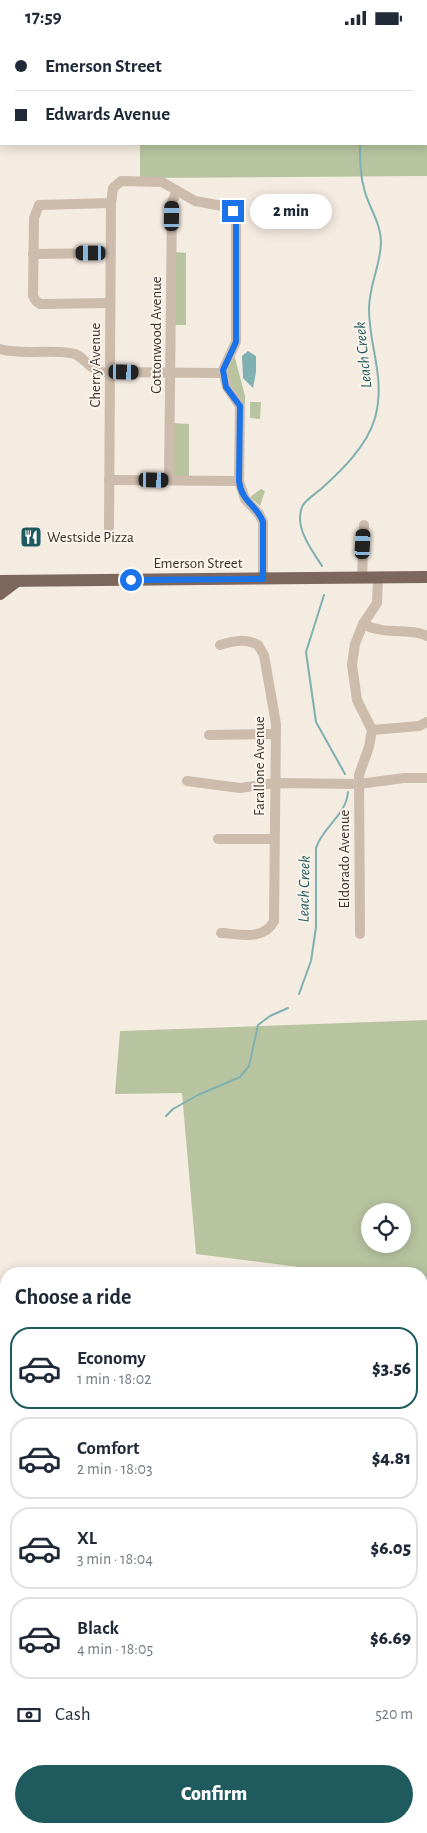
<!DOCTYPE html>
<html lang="en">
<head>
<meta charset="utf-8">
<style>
	:root { --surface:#fff; --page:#f2f2f3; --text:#1f2937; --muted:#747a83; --line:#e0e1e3; --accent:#1f5a5e }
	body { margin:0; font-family:"Alegreya Sans",sans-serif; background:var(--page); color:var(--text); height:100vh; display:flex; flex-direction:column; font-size:19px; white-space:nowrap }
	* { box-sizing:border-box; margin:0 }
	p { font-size:16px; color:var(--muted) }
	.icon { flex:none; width:28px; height:28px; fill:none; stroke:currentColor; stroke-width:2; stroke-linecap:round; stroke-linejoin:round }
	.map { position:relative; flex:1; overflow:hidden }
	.panel { position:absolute; left:0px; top:1232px; width:428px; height:566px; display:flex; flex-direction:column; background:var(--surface); border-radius:20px 20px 0 0; box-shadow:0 2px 12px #0003 }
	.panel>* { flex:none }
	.top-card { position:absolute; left:0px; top:0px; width:428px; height:110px; box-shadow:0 2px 12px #0003; display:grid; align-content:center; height:110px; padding:0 15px; background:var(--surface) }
	.buttons { position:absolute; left:361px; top:1168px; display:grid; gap:10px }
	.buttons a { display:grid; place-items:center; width:50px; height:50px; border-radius:50%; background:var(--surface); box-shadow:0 2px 12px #0003; font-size:25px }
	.end { position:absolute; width:22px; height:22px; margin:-11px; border:6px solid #1a73e8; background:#fff; box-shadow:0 0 0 2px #fff }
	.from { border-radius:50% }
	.bubble { position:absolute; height:35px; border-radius:18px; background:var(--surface); box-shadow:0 2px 12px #0003; font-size:16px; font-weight:800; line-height:35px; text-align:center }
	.car { position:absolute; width:15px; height:30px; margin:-15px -8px; border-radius:6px; box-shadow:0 0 4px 1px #0007; background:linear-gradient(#222 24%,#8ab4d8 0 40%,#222 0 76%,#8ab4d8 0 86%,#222 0) }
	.top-card b { display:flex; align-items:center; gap:18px; height:48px; font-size:19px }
	.top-card b+b { border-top:1px solid var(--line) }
	.top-card i { width:12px; height:12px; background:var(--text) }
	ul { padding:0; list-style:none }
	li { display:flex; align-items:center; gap:15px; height:82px; margin:0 10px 8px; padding:0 5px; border:2px solid var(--line); border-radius:20px }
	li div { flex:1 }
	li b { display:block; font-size:19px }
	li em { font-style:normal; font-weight:800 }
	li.on { border-color:var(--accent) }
	li>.icon { width:45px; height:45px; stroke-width:1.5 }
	h2 { padding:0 15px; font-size:22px; line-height:60px }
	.pay { display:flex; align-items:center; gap:12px; height:55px; padding:0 15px; font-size:19px }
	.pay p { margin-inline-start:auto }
	.button { display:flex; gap:10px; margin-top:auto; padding:10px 15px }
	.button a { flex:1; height:58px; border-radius:30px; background:var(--accent); color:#fff; font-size:20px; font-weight:800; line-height:58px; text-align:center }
	.status { display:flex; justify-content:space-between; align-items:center; height:35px; padding:0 25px; background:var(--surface); direction:ltr }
	.status svg { height:14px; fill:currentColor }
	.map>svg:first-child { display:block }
	.green { fill:#b8c4a0; fill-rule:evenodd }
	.water { fill:#7fb0b2 }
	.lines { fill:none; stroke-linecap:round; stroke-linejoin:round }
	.stream { stroke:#7fb0b2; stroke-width:2 }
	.minor { stroke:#cdbbac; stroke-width:10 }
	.major { stroke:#7d675c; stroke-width:12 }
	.route { stroke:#1a73e8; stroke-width:6 }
	.labels { text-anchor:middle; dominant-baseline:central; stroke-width:4; stroke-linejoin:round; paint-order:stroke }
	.street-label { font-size:15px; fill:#3b302b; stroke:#fbf5ee }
	.poi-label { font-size:15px; fill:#3b302b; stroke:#fbf5ee; text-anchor:start }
	.water-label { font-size:16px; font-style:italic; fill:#1f5a5e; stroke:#fbf5ee }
</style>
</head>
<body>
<div class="status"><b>17:59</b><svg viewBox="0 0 49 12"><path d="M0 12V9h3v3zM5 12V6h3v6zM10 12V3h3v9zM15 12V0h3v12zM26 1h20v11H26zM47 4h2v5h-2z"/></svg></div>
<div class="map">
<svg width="427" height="1798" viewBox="0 0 427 1798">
	<rect width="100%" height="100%" fill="#f4ebe1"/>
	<g class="green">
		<polygon points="140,0 427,0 427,141 140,143 140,109 426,109 426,1"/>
		<polygon points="174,217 186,218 186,290 174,290"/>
		<path d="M 234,319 L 245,361 L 245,370 C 226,349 222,346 234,319 Z"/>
		<polygon points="250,367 261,367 260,384 250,383"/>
		<polygon points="173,388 189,389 189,443 175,442 173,438"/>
		<polygon points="261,454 265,456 260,471 250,462"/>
		<path d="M 427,985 L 427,1311 L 421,1311 L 421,1239 L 324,1239 L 322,1235 L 196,1219 L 182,1058 L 115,1059 L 120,996 ZM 370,1176 L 402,1176 L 402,1209 L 370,1209 Z"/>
		<rect x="421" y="1343" width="6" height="205"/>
		<polygon points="81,1792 133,1793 137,1798 81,1798"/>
	</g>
	<polygon class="water" points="248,316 256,321 256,337 253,353 243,343 242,321"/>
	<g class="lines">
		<g class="stream">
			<polyline points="382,1 383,0"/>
			<path d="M 322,531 C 312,515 294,493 302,472 C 304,466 315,459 321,454 C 342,435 367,411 375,383 C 386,343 369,312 369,274 C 369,250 381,229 381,207 C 381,189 370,174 365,157 C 360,141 360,126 360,109"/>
			<polyline points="324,560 306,617 316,687 345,739"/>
			<path d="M 299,959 L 311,926 L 316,892 L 316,813 C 323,791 346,781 348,757"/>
			<polyline points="166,1081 173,1074 198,1060 240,1042 249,1031 258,990 270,981 288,973"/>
		</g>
		<g class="minor">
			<polyline points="33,219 110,218"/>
			<polyline points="110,268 40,269 36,266 33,261 34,183 39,170 111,168 113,153 121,146 162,147 195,166 228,172 233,175 236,182 236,307 223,335 227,352 240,371 239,446 245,464 259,479 263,487 263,544"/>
			<path d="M 0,314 C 24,321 55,313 75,319 C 85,323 89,334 101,337 L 223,338"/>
			<polyline points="109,445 239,446"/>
			<polyline points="169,445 172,167 177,156"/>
			<polyline points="109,493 111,168"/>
			<polyline points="362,543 364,490"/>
			<path d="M 363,589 C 386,601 410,592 427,601"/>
			<path d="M 220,610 C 233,606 246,603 258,610 L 264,620 L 276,689 L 274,886 C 264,906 239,899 221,898"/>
			<polyline points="372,695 419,691 427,687"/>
			<polyline points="209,700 275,699"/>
			<polyline points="187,746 240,753 275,748 359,749 404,743 427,743"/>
			<polyline points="218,804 274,804"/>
			<polyline points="360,899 359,740 369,712 372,695 357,665 352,630 355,609 363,589 377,568 378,543"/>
			<polyline points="0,1522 6,1521"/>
			<polyline points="421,1594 427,1594"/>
			<polyline points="421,1694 427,1694"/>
			<polyline points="0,1757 6,1757"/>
			<polyline points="150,1792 155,1798"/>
			<polyline points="255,1792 257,1798"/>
			<polyline points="323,1792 334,1798"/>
		</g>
		<g class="major">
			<polyline points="0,546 427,542"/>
			<polyline points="0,559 17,546"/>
		</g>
	</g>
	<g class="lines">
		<path class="route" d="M 131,545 L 263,544 L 263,487 C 257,470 242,468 239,446 L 240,371 L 226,352 L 223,335 L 236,307 L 236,182 L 233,176"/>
	</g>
	<defs>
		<g id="restaurant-square" transform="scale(1.125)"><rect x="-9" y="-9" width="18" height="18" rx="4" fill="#1f5a5e" stroke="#fbf5ee"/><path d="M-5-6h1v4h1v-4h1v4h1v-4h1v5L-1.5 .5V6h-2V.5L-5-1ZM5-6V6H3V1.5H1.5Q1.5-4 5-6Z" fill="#fff"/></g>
	</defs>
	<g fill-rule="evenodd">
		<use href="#restaurant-square" x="31" y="502"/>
	</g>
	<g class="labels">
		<g class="street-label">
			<text transform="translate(156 300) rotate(-90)">Cottonwood Avenue</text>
			<text transform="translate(95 330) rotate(-90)">Cherry Avenue</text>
			<text x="198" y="528">Emerson Street</text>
			<text transform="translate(259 731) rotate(-90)">Farallone Avenue</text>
			<text transform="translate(344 824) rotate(-90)">Eldorado Avenue</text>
		</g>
		<g class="poi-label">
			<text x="47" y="502">Westside Pizza</text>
		</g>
		<g class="water-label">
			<text transform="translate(363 320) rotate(-96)">Leach Creek</text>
			<text transform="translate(304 854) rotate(-89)">Leach Creek</text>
		</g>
	</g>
</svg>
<div class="buttons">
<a><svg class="icon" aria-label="locate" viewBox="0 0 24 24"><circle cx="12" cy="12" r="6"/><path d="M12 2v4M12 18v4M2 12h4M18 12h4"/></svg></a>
</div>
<i class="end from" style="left:131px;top:545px"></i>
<i class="end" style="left:233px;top:176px"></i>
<div class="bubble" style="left:250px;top:159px;width:82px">2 min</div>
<i class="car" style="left:172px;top:181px;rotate:1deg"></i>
<i class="car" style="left:91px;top:218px;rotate:270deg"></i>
<i class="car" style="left:124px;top:337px;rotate:91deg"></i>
<i class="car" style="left:154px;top:445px;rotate:91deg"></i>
<i class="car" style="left:363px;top:509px;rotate:3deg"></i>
<div class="top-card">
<b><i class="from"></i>Emerson Street</b>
<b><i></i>Edwards Avenue</b>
</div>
<section class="panel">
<h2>Choose a ride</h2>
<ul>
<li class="on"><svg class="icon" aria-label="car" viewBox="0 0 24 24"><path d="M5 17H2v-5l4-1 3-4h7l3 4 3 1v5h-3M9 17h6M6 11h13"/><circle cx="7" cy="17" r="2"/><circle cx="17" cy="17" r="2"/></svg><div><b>Economy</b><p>1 min · 18:02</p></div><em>$3.56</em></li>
<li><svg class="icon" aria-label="car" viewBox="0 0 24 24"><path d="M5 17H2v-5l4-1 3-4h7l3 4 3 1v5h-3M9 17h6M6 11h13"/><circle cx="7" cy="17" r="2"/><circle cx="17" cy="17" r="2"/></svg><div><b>Comfort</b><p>2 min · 18:03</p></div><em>$4.81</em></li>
<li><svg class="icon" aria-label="car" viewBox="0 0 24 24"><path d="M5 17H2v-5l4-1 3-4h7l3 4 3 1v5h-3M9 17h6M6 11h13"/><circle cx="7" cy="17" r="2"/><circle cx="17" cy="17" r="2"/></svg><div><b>XL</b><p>3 min · 18:04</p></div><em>$6.05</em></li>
<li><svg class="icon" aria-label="car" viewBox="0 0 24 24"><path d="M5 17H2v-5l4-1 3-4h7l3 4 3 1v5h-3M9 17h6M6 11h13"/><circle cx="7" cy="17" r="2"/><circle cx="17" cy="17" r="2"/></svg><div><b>Black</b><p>4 min · 18:05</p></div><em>$6.69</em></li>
</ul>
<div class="pay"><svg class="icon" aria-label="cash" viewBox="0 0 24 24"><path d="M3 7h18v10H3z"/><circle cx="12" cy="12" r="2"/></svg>Cash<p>520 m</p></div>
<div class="button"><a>Confirm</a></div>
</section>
</div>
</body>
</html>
